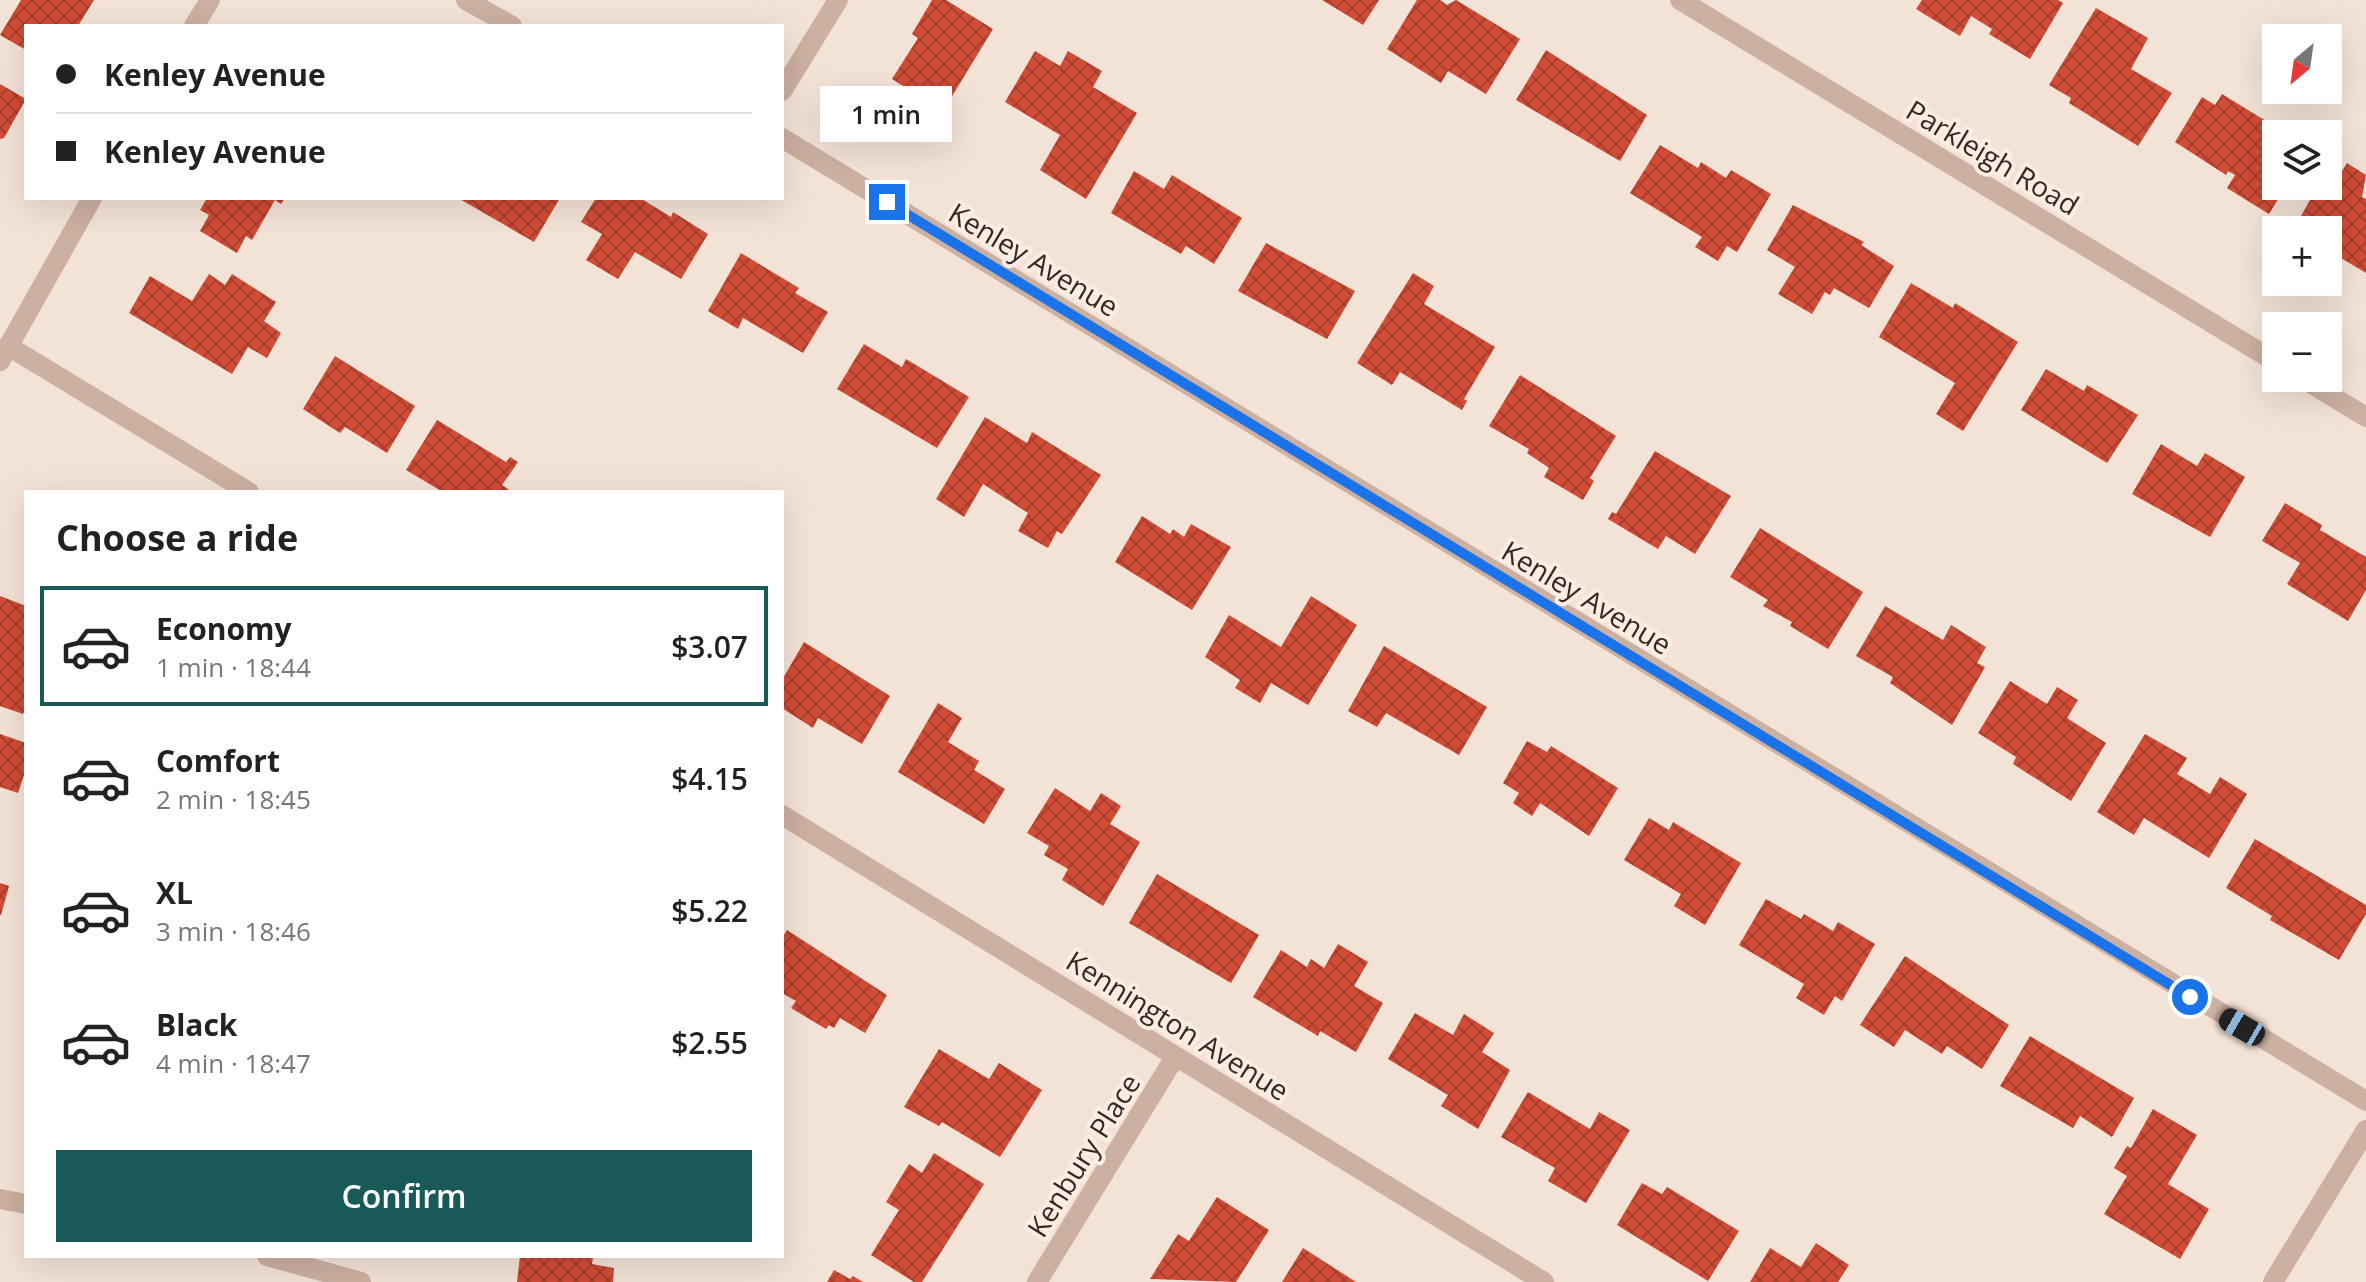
<!DOCTYPE html>
<html lang="en">
<head>
<meta charset="utf-8">
<style>
	:root { --surface:#fff; --page:#f2f2f2; --text:#222; --muted:#767676; --line:#e0e0e0; --accent:#175a58 }
	body { margin:0; font-family:"Open Sans",sans-serif; background:var(--page); color:var(--text); height:100vh; display:flex; flex-direction:column; font-size:30px; white-space:nowrap }
	* { box-sizing:border-box; margin:0 }
	p { font-size:26px; color:var(--muted) }
	.icon { flex:none; width:44px; height:44px; fill:none; stroke:currentColor; stroke-width:2; stroke-linecap:round; stroke-linejoin:round }
	.map { position:relative; flex:1; overflow:hidden }
	.side { position:absolute; left:24px; top:490px; width:760px; height:768px; display:flex; flex-direction:column; background:var(--surface); border-radius:0px; box-shadow:0 8px 32px #0002 }
	.side>* { flex:none }
	.banner { position:absolute; left:24px; top:24px; width:760px; height:176px; border-radius:0px; box-shadow:0 8px 32px #0002; display:grid; align-content:center; height:176px; padding:0 32px; background:var(--surface) }
	.needle { width:52px; rotate:209deg }
	.controls { position:absolute; left:2262px; top:24px; display:grid; gap:16px }
	.controls a { display:grid; place-items:center; width:80px; height:80px; border-radius:0px; background:var(--surface); box-shadow:0 8px 32px #0002; font-size:40px }
	.end { position:absolute; width:36px; height:36px; margin:-18px; border:10px solid #1a73e8; background:#fff; box-shadow:0 0 0 4px #fff }
	.from { border-radius:50% }
	.bubble { position:absolute; height:56px; border-radius:0px; background:var(--surface); box-shadow:0 8px 32px #0002; font-size:26px; font-weight:600; line-height:56px; text-align:center }
	.car { position:absolute; width:24px; height:48px; margin:-24px -12px; border-radius:10px; box-shadow:0 0 6px 2px #0007; background:linear-gradient(#222 24%,#8ab4d8 0 40%,#222 0 76%,#8ab4d8 0 86%,#222 0) }
	.banner b { display:flex; align-items:center; gap:28px; height:76px; font-size:30px }
	.banner b+b { border-top:2px solid var(--line) }
	.banner i { width:20px; height:20px; background:var(--text) }
	ul { padding:0; list-style:none }
	li { display:flex; align-items:center; gap:24px; height:120px; margin:0 16px 12px; padding:0 16px; border:4px solid transparent; border-radius:0px }
	li div { flex:1 }
	li b { display:block; font-size:30px }
	li em { font-style:normal; font-weight:600 }
	li.current { border-color:var(--accent) }
	li>.icon { width:72px; height:72px; stroke-width:1.5 }
	h2 { padding:0 32px; font-size:36px; line-height:96px }
	.button { display:flex; gap:16px; margin-top:auto; padding:16px 32px }
	.button a { flex:1; height:92px; border-radius:0px; background:var(--accent); color:#fff; font-size:32px; font-weight:600; line-height:92px; text-align:center }
	.map>svg:first-child { display:block }
	.building { fill:url(#building-cross-hatch) }
	.lines { fill:none; stroke-linecap:round; stroke-linejoin:round }
	.street { stroke:#ccb0a1; stroke-width:20 }
	.route { stroke:#1a73e8; stroke-width:10 }
	.labels { text-anchor:middle; dominant-baseline:central; stroke-width:8; stroke-linejoin:round; paint-order:stroke }
	.street-label { font-size:28px; fill:#352825; stroke:#fbede2 }
</style>
</head>
<body>
<div class="map">
<svg width="2366" height="1282" viewBox="0 0 2366 1282">
	<defs>
		<pattern id="building-cross-hatch" width="8" height="8" patternUnits="userSpaceOnUse" patternTransform="scale(2)"><rect width="8" height="8" fill="#d14c36"/><path d="M0 0l8 8M0 8l8-8" fill="none" stroke="#aa3f2d"/></pattern>
	</defs>
	<rect width="100%" height="100%" fill="#f3e2d6"/>
	<g class="building">
		<polygon points="21,0 94,0 78,26 26,26 26,50 0,35"/>
		<polygon points="932,0 946,0 993,29 943,111 892,79 918,38 912,34"/>
		<polygon points="1322,0 1379,0 1363,25"/>
		<polygon points="1417,0 1440,0 1447,5 1456,0 1520,39 1486,94 1448,71 1441,83 1387,49"/>
		<polygon points="1922,0 2058,0 2063,3 2030,59 1989,34 1992,29 1971,16 1960,36 1916,9"/>
		<polygon points="2096,8 2148,38 2131,69 2172,93 2138,146 2069,103 2071,98 2049,85"/>
		<polygon points="1546,50 1647,115 1620,161 1516,100"/>
		<polygon points="1035,51 1060,66 1068,51 1102,71 1093,87 1137,113 1086,199 1040,170 1060,135 1005,102"/>
		<polygon points="0,84 26,99 4,138 0,139"/>
		<polygon points="2222,94 2287,134 2276,134 2276,186 2286,186 2269,214 2227,188 2235,175 2228,171 2226,175 2175,142 2202,97 2215,105"/>
		<polygon points="1660,145 1698,168 1701,162 1726,178 1731,170 1771,194 1737,252 1727,246 1718,261 1695,247 1702,237 1630,193"/>
		<polygon points="2347,163 2366,175 2362,197 2366,199 2366,273 2331,252 2328,256 2328,230 2293,230 2318,186 2328,186 2328,179 2335,183"/>
		<polygon points="1134,171 1164,189 1172,175 1242,218 1214,264 1186,246 1181,254 1111,213"/>
		<polygon points="207,198 285,198 281,204 275,200 252,240 246,236 237,253 200,231 209,215 200,210"/>
		<polygon points="458,198 560,198 534,242"/>
		<polygon points="596,198 640,198 671,217 673,212 708,234 681,279 635,252 618,279 586,260 602,234 581,222"/>
		<polygon points="1793,205 1864,242 1861,245 1894,266 1869,308 1834,288 1830,295 1825,292 1812,314 1778,294 1795,267 1767,250"/>
		<polygon points="1266,243 1355,291 1327,339 1238,291"/>
		<polygon points="741,253 799,288 795,293 828,312 803,353 743,318 738,329 708,311"/>
		<polygon points="1413,273 1434,286 1424,304 1495,347 1464,399 1467,401 1462,410 1400,372 1392,385 1357,363"/>
		<polygon points="209,274 225,285 232,274 276,302 264,321 281,333 267,358 248,347 232,374 129,313 150,276 192,301"/>
		<polygon points="1911,283 1953,308 1955,303 2018,342 1963,431 1936,414 1955,383 1879,337"/>
		<polygon points="864,344 902,367 906,359 969,397 937,448 837,389"/>
		<polygon points="335,356 415,406 387,453 345,427 340,433 303,409"/>
		<polygon points="2046,369 2084,391 2087,385 2138,415 2107,463 2021,410"/>
		<polygon points="1520,375 1616,436 1590,478 1594,481 1583,500 1544,477 1549,468 1527,453 1529,449 1489,426"/>
		<polygon points="985,417 1027,443 1032,432 1101,475 1062,534 1057,531 1048,548 1018,531 1028,513 983,484 964,517 936,499"/>
		<polygon points="437,420 506,462 510,457 518,462 502,485 512,492 443,492 406,470"/>
		<polygon points="2161,444 2197,466 2205,453 2245,477 2210,537 2132,494"/>
		<polygon points="1655,451 1731,496 1695,554 1666,536 1658,549 1608,519 1612,512 1616,514"/>
		<polygon points="2285,503 2322,525 2320,530 2366,557 2366,590 2348,621 2287,584 2300,563 2262,541"/>
		<polygon points="1142,516 1170,534 1173,529 1184,537 1191,524 1231,547 1192,610 1115,562"/>
		<polygon points="1760,528 1863,592 1828,649 1790,626 1792,622 1763,606 1768,600 1730,577"/>
		<polygon points="0,596 26,606 26,706 23,714 0,706"/>
		<polygon points="1311,596 1357,625 1308,705 1271,683 1260,703 1235,688 1240,680 1205,657 1229,615 1281,647"/>
		<polygon points="1885,606 1943,640 1951,625 1986,647 1977,663 1985,667 1952,725 1890,683 1893,677 1856,656"/>
		<polygon points="804,642 890,696 862,744 818,718 813,728 782,708 782,680"/>
		<polygon points="1384,646 1487,707 1459,755 1386,713 1377,727 1348,711"/>
		<polygon points="2010,681 2047,704 2057,687 2078,700 2067,718 2106,743 2071,801 2013,764 2016,757 1978,733"/>
		<polygon points="938,703 962,718 948,742 979,761 974,770 1005,789 984,824 898,772"/>
		<polygon points="0,734 26,743 26,769 18,793 0,787"/>
		<polygon points="2145,734 2187,758 2177,774 2210,794 2220,777 2247,794 2209,858 2144,818 2134,835 2097,812"/>
		<polygon points="1527,741 1547,752 1551,746 1618,788 1589,836 1540,803 1532,816 1513,803 1519,793 1503,783"/>
		<polygon points="1055,788 1090,811 1101,793 1121,806 1110,824 1140,842 1103,906 1062,880 1068,869 1044,855 1049,846 1027,833"/>
		<polygon points="1649,818 1669,830 1673,822 1741,863 1705,925 1674,906 1681,894 1624,860"/>
		<polygon points="2255,839 2366,905 2366,914 2339,960 2270,920 2272,916 2226,888"/>
		<polygon points="1157,874 1259,935 1231,983 1129,923"/>
		<polygon points="0,883 9,886 1,915 0,915"/>
		<polygon points="1766,899 1801,919 1804,914 1833,931 1838,922 1875,944 1842,1001 1835,996 1824,1015 1796,998 1804,984 1739,945"/>
		<polygon points="787,930 887,995 865,1033 840,1018 834,1028 829,1025 826,1029 791,1008 796,1001 782,993 782,938"/>
		<polygon points="1338,944 1368,962 1354,986 1383,1003 1356,1052 1320,1031 1318,1036 1253,997 1281,950 1307,967 1311,959 1324,968"/>
		<polygon points="1905,956 2009,1025 1982,1069 1947,1046 1942,1054 1905,1030 1894,1047 1860,1025"/>
		<polygon points="1415,1013 1453,1035 1464,1014 1494,1033 1482,1052 1510,1070 1478,1129 1441,1106 1448,1095 1388,1059"/>
		<polygon points="2030,1036 2134,1098 2112,1137 2080,1116 2073,1128 2000,1086"/>
		<polygon points="939,1049 989,1079 999,1063 1042,1090 1000,1157 942,1122 939,1126 904,1107"/>
		<polygon points="1528,1092 1590,1129 1599,1112 1630,1130 1586,1203 1548,1181 1555,1168 1501,1137"/>
		<polygon points="2153,1109 2197,1135 2168,1184 2209,1209 2180,1259 2104,1214 2127,1176 2114,1168 2127,1146 2131,1148"/>
		<polygon points="934,1153 984,1184 922,1282 914,1282 871,1255 899,1210 886,1202 909,1164 922,1173"/>
		<polygon points="1642,1183 1662,1194 1667,1187 1739,1231 1708,1281 1617,1225"/>
		<polygon points="1217,1197 1269,1230 1236,1282 1150,1279 1178,1234 1189,1241"/>
		<polygon points="1816,1243 1849,1265 1838,1282 1750,1282 1770,1248 1801,1267"/>
		<polygon points="1303,1248 1356,1282 1282,1282"/>
		<polygon points="520,1256 593,1258 592,1264 614,1268 613,1282 517,1282"/>
		<polygon points="834,1270 850,1279 853,1276 863,1282 827,1282"/>
	</g>
	<g class="lines">
		<g class="street">
			<polyline points="466,0 512,26"/>
			<polyline points="1680,0 2276,362"/>
			<polyline points="194,26 210,0"/>
			<polyline points="782,91 838,0"/>
			<polyline points="782,138 2366,1101"/>
			<polyline points="8,346 249,492"/>
			<polyline points="0,361 92,198"/>
			<polyline points="2302,378 2366,417"/>
			<polyline points="782,815 1544,1282"/>
			<polyline points="0,1199 26,1204"/>
			<polyline points="267,1256 361,1282"/>
			<polyline points="1037,1282 1175,1057"/>
			<polyline points="2273,1282 2366,1130"/>
		</g>
	</g>
	<g class="lines">
		<polyline class="route" points="887,202 2190,997"/>
	</g>
	<g class="labels">
		<g class="street-label">
			<text transform="translate(1993 157) rotate(31)">Parkleigh Road</text>
			<text transform="translate(1034 259) rotate(31)">Kenley Avenue</text>
			<text transform="translate(1587 597) rotate(31)">Kenley Avenue</text>
			<text transform="translate(1178 1025) rotate(32)">Kennington Avenue</text>
			<text transform="translate(1083 1155) rotate(-58)">Kenbury Place</text>
		</g>
	</g>
</svg>
<div class="controls">
<a><svg class="needle" viewBox="-14 -14 28 28"><path d="M0-13l5 13h-10z" fill="#e53935"/><path d="M0 13l5-13h-10z" fill="#767676"/></svg></a>
<a><svg class="icon" aria-label="layers" viewBox="0 0 24 24"><path d="M12 4l9 5-9 5-9-5zM3 14l9 5 9-5"/></svg></a>
<a>+</a>
<a>−</a>
</div>
<i class="end from" style="left:2190px;top:997px"></i>
<i class="end" style="left:887px;top:202px"></i>
<div class="bubble" style="left:820px;top:86px;width:132px">1 min</div>
<i class="car" style="left:2242px;top:1027px;rotate:300deg"></i>
<div class="banner">
<b><i class="from"></i>Kenley Avenue</b>
<b><i></i>Kenley Avenue</b>
</div>
<section class="side">
<h2>Choose a ride</h2>
<ul>
<li class="current"><svg class="icon" aria-label="car" viewBox="0 0 24 24"><path d="M5 17H2v-5l4-1 3-4h7l3 4 3 1v5h-3M9 17h6M6 11h13"/><circle cx="7" cy="17" r="2"/><circle cx="17" cy="17" r="2"/></svg><div><b>Economy</b><p>1 min · 18:44</p></div><em>$3.07</em></li>
<li><svg class="icon" aria-label="car" viewBox="0 0 24 24"><path d="M5 17H2v-5l4-1 3-4h7l3 4 3 1v5h-3M9 17h6M6 11h13"/><circle cx="7" cy="17" r="2"/><circle cx="17" cy="17" r="2"/></svg><div><b>Comfort</b><p>2 min · 18:45</p></div><em>$4.15</em></li>
<li><svg class="icon" aria-label="car" viewBox="0 0 24 24"><path d="M5 17H2v-5l4-1 3-4h7l3 4 3 1v5h-3M9 17h6M6 11h13"/><circle cx="7" cy="17" r="2"/><circle cx="17" cy="17" r="2"/></svg><div><b>XL</b><p>3 min · 18:46</p></div><em>$5.22</em></li>
<li><svg class="icon" aria-label="car" viewBox="0 0 24 24"><path d="M5 17H2v-5l4-1 3-4h7l3 4 3 1v5h-3M9 17h6M6 11h13"/><circle cx="7" cy="17" r="2"/><circle cx="17" cy="17" r="2"/></svg><div><b>Black</b><p>4 min · 18:47</p></div><em>$2.55</em></li>
</ul>
<div class="button"><a>Confirm</a></div>
</section>
</div>
</body>
</html>
